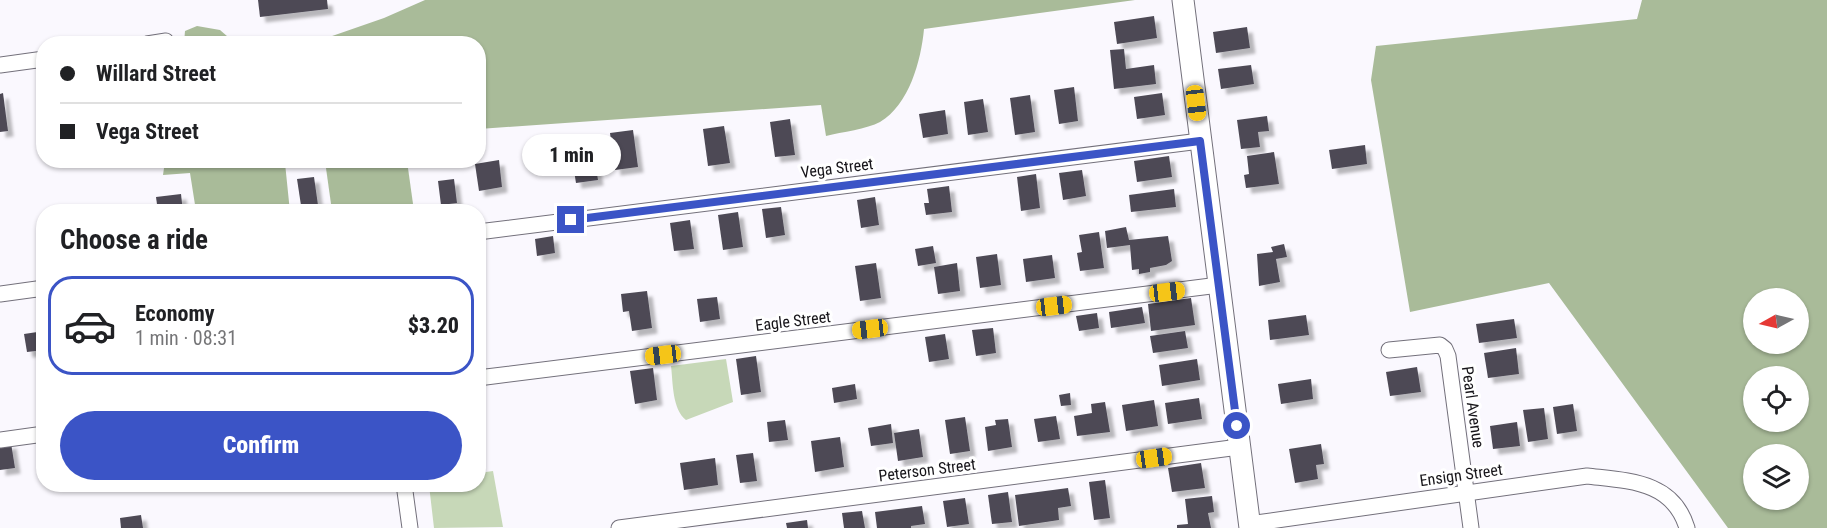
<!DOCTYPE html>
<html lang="en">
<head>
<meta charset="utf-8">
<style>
	:root { --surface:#fff; --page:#f6f6f6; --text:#202124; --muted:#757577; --line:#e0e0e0; --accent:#3b54c6 }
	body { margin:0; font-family:"Roboto Condensed",sans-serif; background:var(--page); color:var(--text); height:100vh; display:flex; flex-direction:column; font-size:22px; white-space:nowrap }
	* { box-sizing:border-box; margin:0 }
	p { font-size:20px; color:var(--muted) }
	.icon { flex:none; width:33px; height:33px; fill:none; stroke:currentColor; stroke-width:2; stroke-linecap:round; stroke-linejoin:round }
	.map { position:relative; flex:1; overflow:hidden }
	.side { position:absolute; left:36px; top:204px; width:450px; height:288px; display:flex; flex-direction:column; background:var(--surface); border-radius:24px; box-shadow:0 2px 4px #0004 }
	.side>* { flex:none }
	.guide { position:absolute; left:36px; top:36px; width:450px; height:132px; border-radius:24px; box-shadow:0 2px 4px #0004; display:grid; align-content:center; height:132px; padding:0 24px; background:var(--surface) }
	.needle { width:39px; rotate:262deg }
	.buttons { position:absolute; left:1743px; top:288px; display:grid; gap:12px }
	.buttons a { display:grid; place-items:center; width:66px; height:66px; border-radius:50%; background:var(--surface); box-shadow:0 2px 4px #0004; font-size:30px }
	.end { position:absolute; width:27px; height:27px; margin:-14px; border:8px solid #3b54c6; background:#fff; box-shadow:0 0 0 3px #fff }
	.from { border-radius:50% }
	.bubble { position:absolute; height:42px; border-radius:21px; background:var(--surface); box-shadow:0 2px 4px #0004; font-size:20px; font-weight:800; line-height:42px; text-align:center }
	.car { position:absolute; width:18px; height:36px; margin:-18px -9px; border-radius:8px; box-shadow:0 0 4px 2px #0007; background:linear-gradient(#f5c518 24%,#345 0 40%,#f5c518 0 76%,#345 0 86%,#f5c518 0) }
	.guide b { display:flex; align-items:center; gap:21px; height:57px; font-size:22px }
	.guide b+b { border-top:2px solid var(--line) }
	.guide i { width:15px; height:15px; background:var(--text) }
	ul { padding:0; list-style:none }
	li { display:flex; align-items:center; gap:18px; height:99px; margin:0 12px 9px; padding:0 12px; border:3px solid transparent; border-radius:24px }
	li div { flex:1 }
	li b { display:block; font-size:22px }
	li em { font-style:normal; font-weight:800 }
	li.active { border-color:var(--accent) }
	li>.icon { width:54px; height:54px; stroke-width:1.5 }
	h2 { padding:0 24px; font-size:27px; line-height:72px }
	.cta { display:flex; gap:12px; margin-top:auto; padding:12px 24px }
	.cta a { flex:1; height:69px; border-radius:36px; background:var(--accent); color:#fff; font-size:24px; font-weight:800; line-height:69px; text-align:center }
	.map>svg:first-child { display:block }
	.green { fill:#c7d8b8 }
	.forest { fill:#a9bb99; fill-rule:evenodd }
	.building { fill:#4d4a55; filter:url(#shadow) }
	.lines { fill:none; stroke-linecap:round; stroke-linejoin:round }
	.street-casing { stroke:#73707b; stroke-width:17 }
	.secondary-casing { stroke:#73707b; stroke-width:23 }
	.street { stroke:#fff; stroke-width:15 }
	.secondary { stroke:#fff; stroke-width:21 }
	.route { stroke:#3b54c6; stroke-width:8 }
	.labels { text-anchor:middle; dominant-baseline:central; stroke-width:6; stroke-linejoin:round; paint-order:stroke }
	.street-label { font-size:16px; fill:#161419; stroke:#fff }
</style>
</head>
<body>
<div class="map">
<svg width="1827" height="528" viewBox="0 0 1827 528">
	<defs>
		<filter id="shadow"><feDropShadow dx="5.5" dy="5.5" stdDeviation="1.5" flood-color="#0004"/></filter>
	</defs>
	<rect width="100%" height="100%" fill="#faf8fe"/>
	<g class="green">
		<path d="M 726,359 L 733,402 L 686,420 C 672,409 673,382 671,366 Z"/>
		<polygon points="493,471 503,527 434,528 429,485 478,484 479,473"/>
	</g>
	<g class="forest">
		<path d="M 425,0 L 1135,0 L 924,29 C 921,61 909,105 880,122 C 867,129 842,132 826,136 L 821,105 L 479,129 L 478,44 L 312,43 L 384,18 Z"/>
		<path d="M 1642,0 L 1827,0 L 1827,528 L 1728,528 L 1549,283 L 1410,312 L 1371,80 L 1376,46 L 1637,19 ZM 1754,298 L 1798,298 L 1798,344 L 1754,344 ZM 1754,376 L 1798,376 L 1798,422 L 1754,422 ZM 1754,454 L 1798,454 L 1798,500 L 1754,500 Z"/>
		<polygon points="197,26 220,30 235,43 184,43 185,31"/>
		<polygon points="165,161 165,160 310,161 285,163 290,212 196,211 190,173 163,175"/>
		<polygon points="325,161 407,161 414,211 332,211"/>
	</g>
	<g class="building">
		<polygon points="258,0 327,0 328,9 260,17"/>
		<polygon points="1154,16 1157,38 1117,44 1114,22"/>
		<polygon points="1247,27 1250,48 1216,53 1213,32"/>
		<polygon points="1124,49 1126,69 1154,65 1156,84 1114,89 1110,50"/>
		<polygon points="1251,65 1254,84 1221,89 1218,69"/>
		<polygon points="1074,87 1078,121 1059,124 1054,90"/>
		<polygon points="3,93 8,131 0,132 0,94"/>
		<polygon points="1162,93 1165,115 1137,119 1134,97"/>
		<polygon points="1030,95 1035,132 1015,135 1010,98"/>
		<polygon points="983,99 988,132 968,135 964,102"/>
		<polygon points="945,110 948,134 923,138 919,114"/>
		<polygon points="1267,116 1269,131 1258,132 1260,147 1241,149 1237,120"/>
		<polygon points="790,119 795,155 775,157 770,122"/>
		<polygon points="724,126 730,163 708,166 703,129"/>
		<polygon points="633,130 638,167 615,170 610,133"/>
		<polygon points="563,137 565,153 550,155 548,139"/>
		<polygon points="1365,145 1367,164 1332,169 1329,150"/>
		<polygon points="1274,152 1279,184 1246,188 1244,175 1249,174 1247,156"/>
		<polygon points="594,155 598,180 576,183 572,158"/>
		<polygon points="1169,156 1172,177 1137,182 1134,161"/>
		<polygon points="499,160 502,187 479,191 475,164"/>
		<polygon points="1082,170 1086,196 1063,200 1059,173"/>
		<polygon points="1036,174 1040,208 1021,211 1017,177"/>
		<polygon points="314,177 319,212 302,212 297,179"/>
		<polygon points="454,179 457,203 441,205 438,181"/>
		<polygon points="949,186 952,212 926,215 924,203 929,203 927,189"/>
		<polygon points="1174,189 1176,207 1131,212 1129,195"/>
		<polygon points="181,194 183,212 158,212 156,197"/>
		<polygon points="875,197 879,225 861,228 857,200"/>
		<polygon points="781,207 785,235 766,238 762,209"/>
		<polygon points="738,212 743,247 723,250 718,215"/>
		<polygon points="690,220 694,249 674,251 670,223"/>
		<polygon points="1126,227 1129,240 1168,236 1172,261 1166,265 1150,268 1150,272 1139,274 1139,269 1132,270 1130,245 1107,248 1105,231"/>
		<polygon points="1099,232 1104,268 1080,271 1077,253 1082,252 1079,235"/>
		<polygon points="553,236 555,253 537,256 535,239"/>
		<polygon points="1284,244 1287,257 1276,259 1280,282 1259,286 1257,254 1273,252 1271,247"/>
		<polygon points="933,246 936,263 918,266 915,249"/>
		<polygon points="997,254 1001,285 980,288 976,257"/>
		<polygon points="1052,255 1055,278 1026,282 1023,259"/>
		<polygon points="876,263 881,298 860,301 855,266"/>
		<polygon points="957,263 960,291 938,294 934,267"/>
		<polygon points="647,291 652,328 632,331 629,311 623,312 621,294"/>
		<polygon points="717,297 720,319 700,322 697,299"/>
		<polygon points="1191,298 1195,325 1151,331 1148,304"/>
		<polygon points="1142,307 1145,323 1111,328 1109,312"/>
		<polygon points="1097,313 1099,328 1079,331 1076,316"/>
		<polygon points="1306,315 1309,335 1270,340 1268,320"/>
		<polygon points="1514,319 1517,338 1479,343 1476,324"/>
		<polygon points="993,328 996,353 976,356 972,330"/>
		<polygon points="44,331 44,350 27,352 24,334"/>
		<polygon points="1185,331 1188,348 1153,353 1150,336"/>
		<polygon points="945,334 949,359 929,362 925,337"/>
		<polygon points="1516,348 1519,374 1488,378 1484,353"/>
		<polygon points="756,356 761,392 741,395 736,359"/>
		<polygon points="1197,359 1200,380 1162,386 1159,365"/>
		<polygon points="1417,367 1421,392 1390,396 1386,372"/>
		<polygon points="653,368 657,400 635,404 630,371"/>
		<polygon points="1311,379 1313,399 1281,404 1278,384"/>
		<polygon points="855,384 857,399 834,403 832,388"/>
		<polygon points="1070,393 1071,405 1061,406 1059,395"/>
		<polygon points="1199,398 1202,419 1168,424 1165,403"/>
		<polygon points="1154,400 1158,426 1126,431 1122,405"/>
		<polygon points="1105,402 1110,432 1077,436 1074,416 1092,413 1091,404"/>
		<polygon points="1573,404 1577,431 1557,434 1553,407"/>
		<polygon points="1544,408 1548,439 1528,442 1523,410"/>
		<polygon points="1056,416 1060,439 1038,442 1034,419"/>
		<polygon points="965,417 970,451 950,454 945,420"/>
		<polygon points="1008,419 1012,447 988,451 985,427 996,425 995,420"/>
		<polygon points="785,420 788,440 769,442 767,422"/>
		<polygon points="1517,422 1520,446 1493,449 1490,426"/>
		<polygon points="891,424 893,443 871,446 868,428"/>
		<polygon points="919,429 923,457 898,461 894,433"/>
		<polygon points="840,437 844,467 815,472 811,441"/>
		<polygon points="11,443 15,468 0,470 0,445"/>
		<polygon points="1321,444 1324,464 1316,465 1318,479 1295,483 1289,449"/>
		<polygon points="44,453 44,469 38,470 36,454"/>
		<polygon points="753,453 757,481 740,483 736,455"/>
		<polygon points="715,458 718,485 684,490 680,463"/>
		<polygon points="1201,463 1205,488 1172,492 1168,468"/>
		<polygon points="1105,480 1110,518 1094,520 1089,482"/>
		<polygon points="1068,488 1071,506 1058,508 1059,520 1019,526 1015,495"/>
		<polygon points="1008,492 1012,522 992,524 988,495"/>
		<polygon points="1212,496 1214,512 1208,513 1211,528 1177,528 1177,525 1188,524 1185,499"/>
		<polygon points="965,498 969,524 947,527 943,501"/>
		<polygon points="922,506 925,524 911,526 911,528 877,528 875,512"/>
		<polygon points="862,511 865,528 844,528 842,513"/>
		<polygon points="141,515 143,528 121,528 120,518"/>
		<polygon points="807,520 808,528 787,528 786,523"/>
	</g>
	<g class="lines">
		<g class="street-casing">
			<g id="street">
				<polyline points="147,44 166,41"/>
				<polyline points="0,65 44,59"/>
				<polyline points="478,232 1200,141"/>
				<polyline points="0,294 44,288"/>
				<polyline points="1389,350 1440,345 1445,349 1448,356 1471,528"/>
				<polyline points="478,378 1219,285"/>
				<polyline points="0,440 44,434"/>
				<polyline points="404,484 410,528"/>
				<path d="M 1249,524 L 1587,476 C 1629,481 1673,481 1687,528"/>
				<polyline points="619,528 1239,447"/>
			</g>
		</g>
		<g class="secondary-casing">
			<polyline id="secondary" points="1183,0 1250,528"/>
		</g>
		<use href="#street" class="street"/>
		<use href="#secondary" class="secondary"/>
	</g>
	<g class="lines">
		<polyline class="route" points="571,220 1200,141 1237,426"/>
	</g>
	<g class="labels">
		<g class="street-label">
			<text transform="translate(837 168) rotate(-7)">Vega Street</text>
			<text transform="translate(793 321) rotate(-7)">Eagle Street</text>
			<text transform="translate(1473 407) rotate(82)">Pearl Avenue</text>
			<text transform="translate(927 470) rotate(-7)">Peterson Street</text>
			<text transform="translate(1461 475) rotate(-8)">Ensign Street</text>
		</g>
	</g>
</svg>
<div class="buttons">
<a><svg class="needle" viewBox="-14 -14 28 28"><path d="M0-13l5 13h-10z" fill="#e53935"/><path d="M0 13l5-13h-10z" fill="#757577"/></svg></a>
<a><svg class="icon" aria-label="locate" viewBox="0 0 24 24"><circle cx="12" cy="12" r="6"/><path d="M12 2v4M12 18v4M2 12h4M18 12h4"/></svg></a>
<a><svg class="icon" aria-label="layers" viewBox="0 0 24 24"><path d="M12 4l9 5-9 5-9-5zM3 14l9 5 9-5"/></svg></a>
</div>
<i class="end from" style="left:1237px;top:426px"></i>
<i class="end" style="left:571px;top:220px"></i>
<div class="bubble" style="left:522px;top:134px;width:99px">1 min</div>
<i class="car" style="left:1196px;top:103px;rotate:173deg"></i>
<i class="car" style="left:1167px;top:292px;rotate:83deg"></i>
<i class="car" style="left:1054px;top:306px;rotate:83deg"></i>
<i class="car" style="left:870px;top:329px;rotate:263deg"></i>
<i class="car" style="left:663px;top:355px;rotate:263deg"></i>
<i class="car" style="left:1154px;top:458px;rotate:82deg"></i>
<div class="guide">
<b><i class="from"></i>Willard Street</b>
<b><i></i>Vega Street</b>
</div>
<section class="side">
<h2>Choose a ride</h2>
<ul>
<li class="active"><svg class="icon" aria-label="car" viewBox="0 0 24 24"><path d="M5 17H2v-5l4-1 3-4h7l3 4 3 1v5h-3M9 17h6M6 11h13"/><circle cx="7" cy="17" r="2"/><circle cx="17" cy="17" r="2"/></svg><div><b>Economy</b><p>1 min · 08:31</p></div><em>$3.20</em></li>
</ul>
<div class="cta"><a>Confirm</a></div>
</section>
</div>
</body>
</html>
